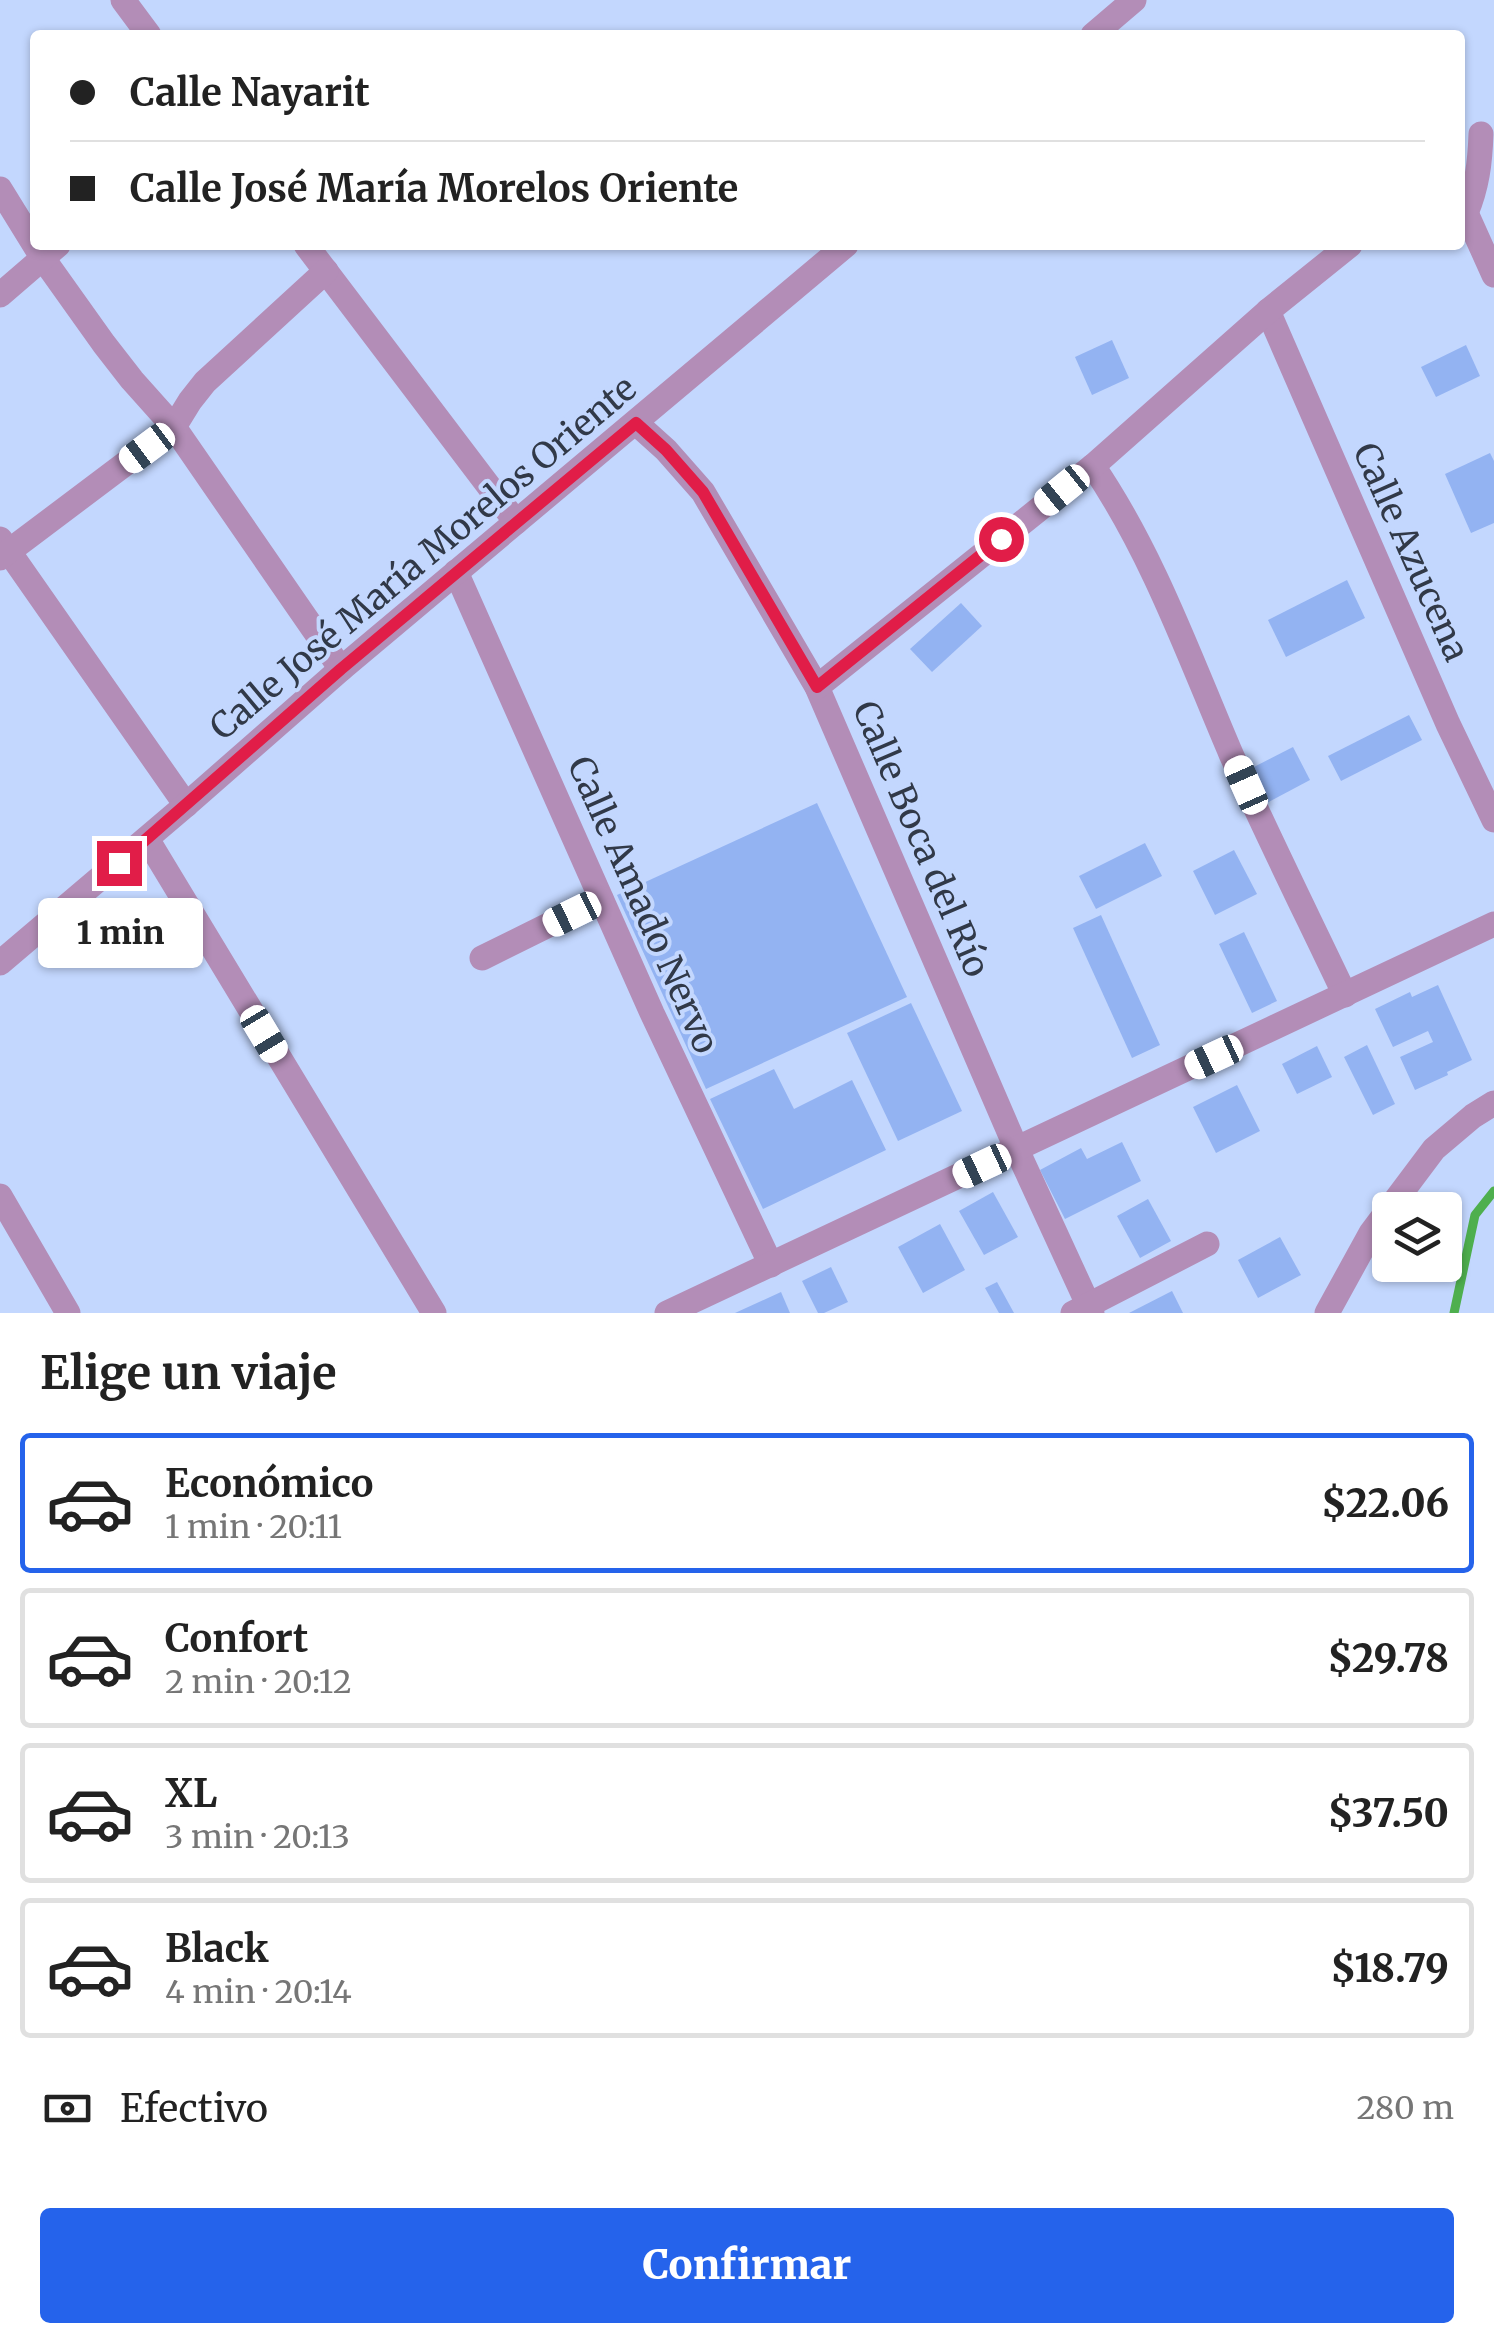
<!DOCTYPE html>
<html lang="es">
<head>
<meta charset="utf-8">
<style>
	:root { --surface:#fff; --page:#f6f6f6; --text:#222; --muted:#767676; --line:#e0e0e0; --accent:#2563eb }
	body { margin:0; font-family:Merriweather,serif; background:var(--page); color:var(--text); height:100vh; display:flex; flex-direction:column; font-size:38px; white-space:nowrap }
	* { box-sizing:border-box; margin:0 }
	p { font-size:32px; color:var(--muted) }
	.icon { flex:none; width:55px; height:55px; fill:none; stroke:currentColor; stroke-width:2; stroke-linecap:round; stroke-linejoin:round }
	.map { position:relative; height:1313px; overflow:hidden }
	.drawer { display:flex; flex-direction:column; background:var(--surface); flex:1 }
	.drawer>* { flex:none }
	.hud { position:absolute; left:30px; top:30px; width:1435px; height:220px; border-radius:10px; box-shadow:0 2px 8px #0004; display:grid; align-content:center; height:220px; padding:0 40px; background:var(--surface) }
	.tools { position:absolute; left:1372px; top:1192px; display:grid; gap:20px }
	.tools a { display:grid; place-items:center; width:90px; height:90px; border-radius:10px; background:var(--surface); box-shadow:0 2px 8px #0004; font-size:50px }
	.end { position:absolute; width:45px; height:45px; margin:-22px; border:12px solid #e11d48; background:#fff; box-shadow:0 0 0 5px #fff }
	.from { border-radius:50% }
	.bubble { position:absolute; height:70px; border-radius:10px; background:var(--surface); box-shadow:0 2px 8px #0004; font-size:32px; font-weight:800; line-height:70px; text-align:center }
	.car { position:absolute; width:30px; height:60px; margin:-30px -15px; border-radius:12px; box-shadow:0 0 8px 2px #0007; background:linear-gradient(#fff 24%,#345 0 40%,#fff 0 76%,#345 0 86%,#fff 0) }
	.hud b { display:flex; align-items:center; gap:35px; height:95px; font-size:38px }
	.hud b+b { border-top:2px solid var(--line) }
	.hud i { width:25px; height:25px; background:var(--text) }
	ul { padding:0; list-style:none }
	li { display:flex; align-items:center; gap:30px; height:140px; margin:0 20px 15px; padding:0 20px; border:5px solid var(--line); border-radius:10px }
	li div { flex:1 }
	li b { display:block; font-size:38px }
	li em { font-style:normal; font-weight:800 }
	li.active { border-color:var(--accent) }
	li>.icon { width:90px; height:90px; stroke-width:1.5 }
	h2 { padding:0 40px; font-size:45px; line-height:120px }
	.pay { display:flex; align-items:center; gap:25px; height:110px; padding:0 40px; font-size:38px }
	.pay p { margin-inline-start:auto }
	.button { display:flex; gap:20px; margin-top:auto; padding:20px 40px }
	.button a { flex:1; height:115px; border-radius:10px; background:var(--accent); color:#fff; font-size:40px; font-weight:800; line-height:115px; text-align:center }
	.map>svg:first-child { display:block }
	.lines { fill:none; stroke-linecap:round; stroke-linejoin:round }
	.stream { stroke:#4eaf4e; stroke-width:9 }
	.building { fill:#93b3f2 }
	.minor { stroke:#b38db7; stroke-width:25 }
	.route { stroke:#e11d48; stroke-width:12 }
	.labels { text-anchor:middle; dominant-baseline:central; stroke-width:8; stroke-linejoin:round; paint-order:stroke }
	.street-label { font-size:35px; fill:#313948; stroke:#c3d7fe }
</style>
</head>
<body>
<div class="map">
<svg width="1494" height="1313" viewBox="0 0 1494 1313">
	<rect width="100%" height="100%" fill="#c3d7fe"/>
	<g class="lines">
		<polyline class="stream" points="1454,1313 1475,1215 1494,1191"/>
	</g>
	<g class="building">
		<polygon points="1112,340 1129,378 1092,395 1075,357"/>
		<polygon points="1466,345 1480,376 1436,397 1421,367"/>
		<polygon points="1490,453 1494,461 1494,523 1471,533 1445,474"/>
		<polygon points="1347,580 1365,618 1286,657 1268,620"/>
		<polygon points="961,603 982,626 932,672 910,649"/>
		<polygon points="1409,715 1422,740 1341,781 1328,756"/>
		<polygon points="1293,747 1310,780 1265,804 1248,770"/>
		<polygon points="817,803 907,997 706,1089 617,895"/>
		<polygon points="1145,843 1162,876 1096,909 1079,876"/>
		<polygon points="1234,850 1257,894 1215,915 1193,871"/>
		<polygon points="1101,915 1160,1045 1132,1058 1073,928"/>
		<polygon points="1244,932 1277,1001 1252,1013 1219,944"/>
		<polygon points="1438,985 1472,1060 1447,1072 1448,1075 1415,1090 1400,1057 1433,1042 1428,1031 1393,1047 1375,1009 1410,992 1412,997"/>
		<polygon points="911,1003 962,1111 898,1141 847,1033"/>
		<polygon points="1367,1045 1395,1104 1373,1115 1344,1057"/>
		<polygon points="1317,1046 1332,1077 1297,1094 1282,1064"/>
		<polygon points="774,1069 794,1109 852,1080 886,1150 763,1209 710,1099"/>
		<polygon points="1237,1085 1260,1131 1216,1153 1193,1107"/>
		<polygon points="1122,1142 1141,1181 1065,1219 1040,1170 1081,1148 1087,1159"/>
		<polygon points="993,1192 1018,1237 984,1255 959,1211"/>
		<polygon points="1148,1199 1171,1241 1140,1258 1117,1216"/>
		<polygon points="940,1224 965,1270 923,1293 898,1247"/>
		<polygon points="1280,1237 1301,1275 1258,1298 1238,1260"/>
		<polygon points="831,1267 848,1302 824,1313 818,1313 802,1281"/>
		<polygon points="997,1282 1014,1313 999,1313 985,1288"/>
		<polygon points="1172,1291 1183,1313 1129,1313"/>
		<polygon points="781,1292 790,1313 735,1313"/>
	</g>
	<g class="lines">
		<g class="minor">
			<polyline points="123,0 149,35"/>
			<polyline points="1093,35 1134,0"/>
			<polyline points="0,189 42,257 104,344 132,380 174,427 341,669"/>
			<polyline points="1460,208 1466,213 1494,275"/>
			<path d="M 1466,213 C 1477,187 1480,163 1481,134"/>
			<polyline points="306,245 516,522"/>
			<polyline points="0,295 58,245"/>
			<polyline points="1268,311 1448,724 1494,820"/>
			<polyline points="636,423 666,450 703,492 817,687 1017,1150 1092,1313"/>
			<path d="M 1093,466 C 1153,554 1189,656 1231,754 C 1267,835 1307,915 1345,995"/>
			<polyline points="0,539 186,805"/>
			<polyline points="0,558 174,427 190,401 205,382 326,271"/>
			<polyline points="456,572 652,1013 771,1265"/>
			<polyline points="817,687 1093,466 1268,311 1350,245"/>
			<polyline points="147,839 434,1313"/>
			<polyline points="482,958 601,899"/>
			<polyline points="0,963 186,805 341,669 846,245"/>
			<polyline points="0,1196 68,1313"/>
			<polyline points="667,1313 1494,924"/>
			<polyline points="1073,1313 1207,1244"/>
			<polyline points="1327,1313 1371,1233 1434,1149 1473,1116 1494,1103"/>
		</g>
	</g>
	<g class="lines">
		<polyline class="route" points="119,863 341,669 636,423 666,450 703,492 817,687 1001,539"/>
	</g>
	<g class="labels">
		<g class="street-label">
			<text transform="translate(1411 552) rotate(66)">Calle Azucena</text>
			<text transform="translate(423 558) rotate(-40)">Calle José María Morelos Oriente</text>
			<text transform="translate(921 839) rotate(67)">Calle Boca del Río</text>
			<text transform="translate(643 905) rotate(66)">Calle Amado Nervo</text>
		</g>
	</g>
</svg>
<div class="tools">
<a><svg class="icon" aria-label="layers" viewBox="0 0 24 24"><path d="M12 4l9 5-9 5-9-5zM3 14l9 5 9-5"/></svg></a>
</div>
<i class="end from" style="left:1001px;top:539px"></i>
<i class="end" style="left:119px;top:863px"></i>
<div class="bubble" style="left:38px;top:898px;width:165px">1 min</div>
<i class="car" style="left:147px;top:448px;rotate:233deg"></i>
<i class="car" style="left:1062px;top:490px;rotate:231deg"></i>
<i class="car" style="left:1246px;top:785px;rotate:336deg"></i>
<i class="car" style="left:572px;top:914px;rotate:244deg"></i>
<i class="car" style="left:264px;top:1034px;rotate:149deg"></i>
<i class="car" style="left:1214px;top:1057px;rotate:245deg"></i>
<i class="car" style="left:982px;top:1166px;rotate:245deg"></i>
<div class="hud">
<b><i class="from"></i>Calle Nayarit</b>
<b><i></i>Calle José María Morelos Oriente</b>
</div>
</div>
<section class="drawer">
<h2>Elige un viaje</h2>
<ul>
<li class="active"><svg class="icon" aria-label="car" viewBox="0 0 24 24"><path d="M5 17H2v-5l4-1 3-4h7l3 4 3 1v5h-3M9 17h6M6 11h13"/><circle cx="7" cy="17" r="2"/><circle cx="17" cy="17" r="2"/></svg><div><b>Económico</b><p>1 min · 20:11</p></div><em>$22.06</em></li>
<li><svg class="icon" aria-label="car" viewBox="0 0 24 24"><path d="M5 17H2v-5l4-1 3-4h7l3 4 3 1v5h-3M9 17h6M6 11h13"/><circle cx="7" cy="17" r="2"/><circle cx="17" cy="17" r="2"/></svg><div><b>Confort</b><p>2 min · 20:12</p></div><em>$29.78</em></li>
<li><svg class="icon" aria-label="car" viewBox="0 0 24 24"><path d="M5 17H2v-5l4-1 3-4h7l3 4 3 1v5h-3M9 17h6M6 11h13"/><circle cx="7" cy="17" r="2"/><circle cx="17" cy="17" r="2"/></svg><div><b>XL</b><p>3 min · 20:13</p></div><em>$37.50</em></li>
<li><svg class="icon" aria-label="car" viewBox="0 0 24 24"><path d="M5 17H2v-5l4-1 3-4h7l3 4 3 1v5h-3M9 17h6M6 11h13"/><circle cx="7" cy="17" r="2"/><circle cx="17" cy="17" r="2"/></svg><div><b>Black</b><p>4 min · 20:14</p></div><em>$18.79</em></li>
</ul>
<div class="pay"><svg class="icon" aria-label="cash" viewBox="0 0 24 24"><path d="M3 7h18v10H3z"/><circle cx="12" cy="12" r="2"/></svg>Efectivo<p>280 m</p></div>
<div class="button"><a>Confirmar</a></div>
</section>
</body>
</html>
